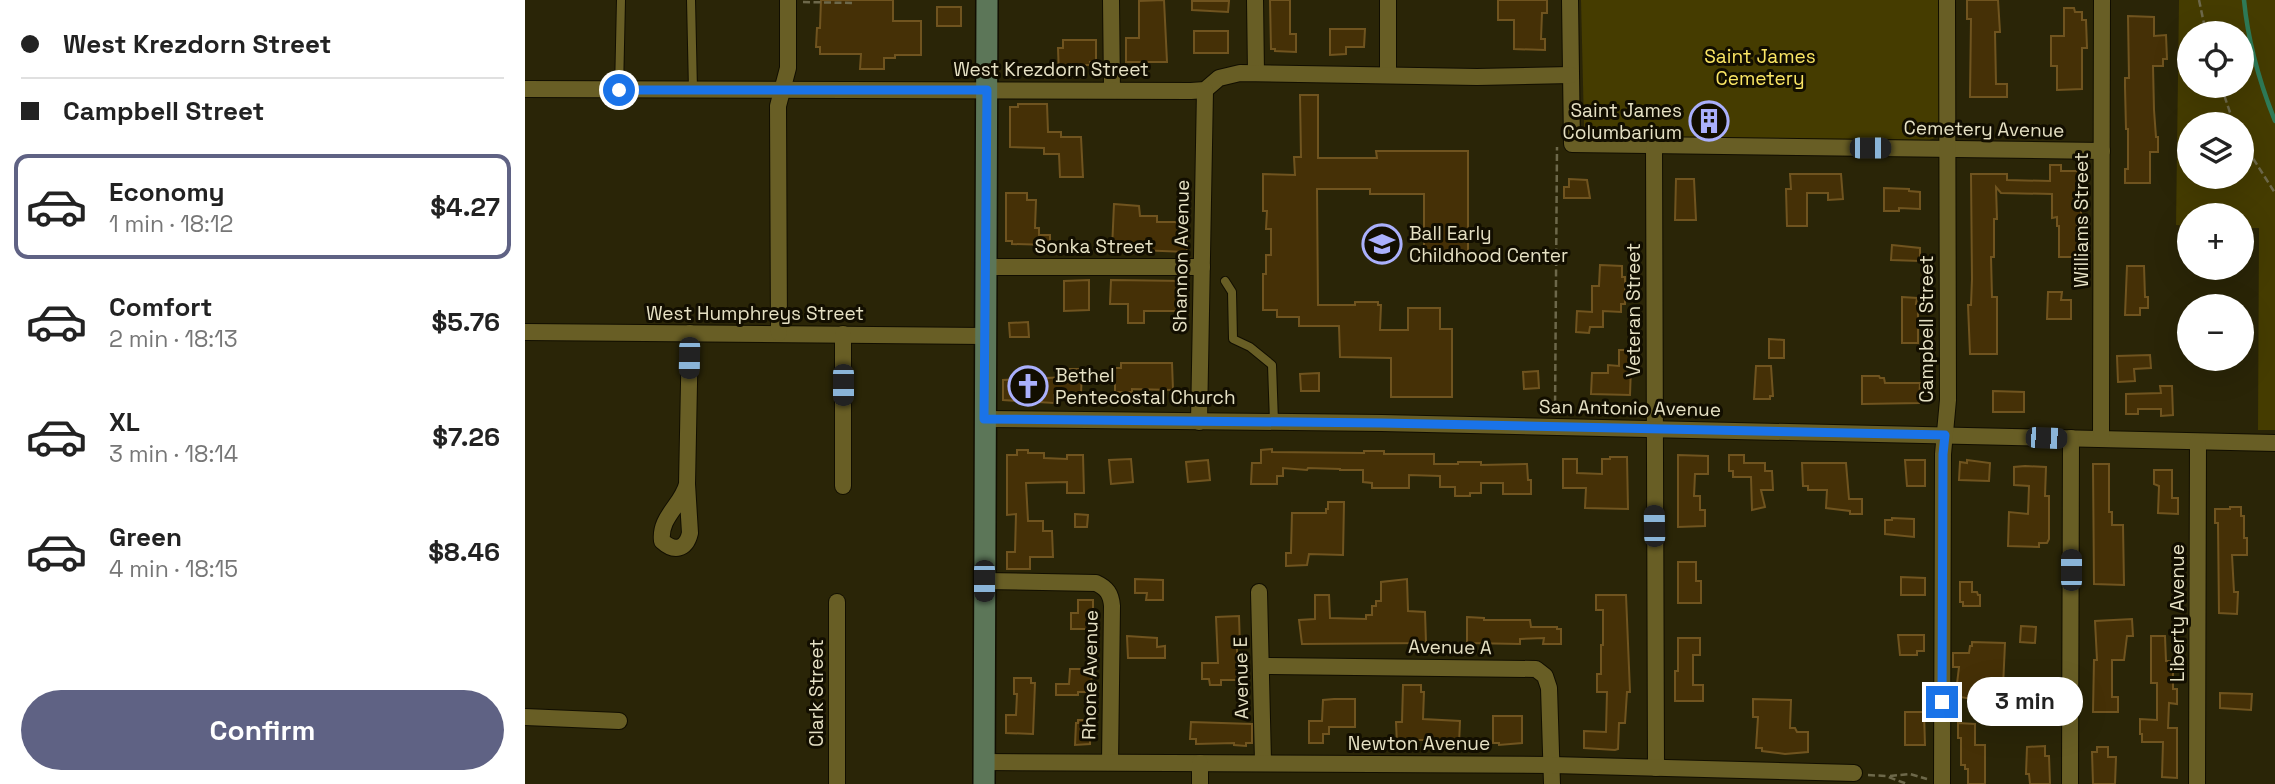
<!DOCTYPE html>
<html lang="en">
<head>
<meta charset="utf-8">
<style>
	:root { --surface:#fff; --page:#f2f2f2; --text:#222; --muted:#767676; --line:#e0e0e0; --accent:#5f6284 }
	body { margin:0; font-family:"Space Grotesk",sans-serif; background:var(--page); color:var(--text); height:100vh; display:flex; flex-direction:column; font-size:26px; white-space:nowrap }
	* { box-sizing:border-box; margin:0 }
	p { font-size:23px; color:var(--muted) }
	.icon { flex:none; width:38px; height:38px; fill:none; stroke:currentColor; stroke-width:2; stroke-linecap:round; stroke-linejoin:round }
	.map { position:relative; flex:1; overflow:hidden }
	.details { display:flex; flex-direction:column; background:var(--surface); width:525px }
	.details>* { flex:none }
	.banner { display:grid; align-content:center; height:154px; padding:0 21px; background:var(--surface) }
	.tools { position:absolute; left:1652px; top:21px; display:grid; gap:14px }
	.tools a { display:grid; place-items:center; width:77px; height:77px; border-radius:50%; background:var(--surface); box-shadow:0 7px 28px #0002; font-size:35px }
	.end { position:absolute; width:32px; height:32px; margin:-16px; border:9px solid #1a73e8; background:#fff; box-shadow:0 0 0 4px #fff }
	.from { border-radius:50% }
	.bubble { position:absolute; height:49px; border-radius:24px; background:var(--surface); box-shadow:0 7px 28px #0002; font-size:23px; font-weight:800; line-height:49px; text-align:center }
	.car { position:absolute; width:21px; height:42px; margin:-21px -10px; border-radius:9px; box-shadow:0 0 5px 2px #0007; background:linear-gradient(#222 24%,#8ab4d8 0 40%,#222 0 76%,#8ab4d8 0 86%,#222 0) }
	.banner b { display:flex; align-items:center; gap:24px; height:66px; font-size:26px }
	.banner b+b { border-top:2px solid var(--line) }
	.banner i { width:18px; height:18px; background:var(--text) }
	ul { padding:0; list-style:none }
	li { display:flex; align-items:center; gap:21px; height:105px; margin:0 14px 10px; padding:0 7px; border:4px solid transparent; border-radius:14px }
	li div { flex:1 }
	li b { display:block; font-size:26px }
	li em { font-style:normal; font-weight:800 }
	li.active { border-color:var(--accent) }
	li>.icon { width:63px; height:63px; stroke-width:1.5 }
	.action { display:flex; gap:14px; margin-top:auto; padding:14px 21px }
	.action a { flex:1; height:80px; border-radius:42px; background:var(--accent); color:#fff; font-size:28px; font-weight:800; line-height:80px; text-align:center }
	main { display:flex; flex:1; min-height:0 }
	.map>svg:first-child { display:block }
	.green { fill:#453c00; fill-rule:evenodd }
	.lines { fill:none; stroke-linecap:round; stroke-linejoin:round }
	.stream { stroke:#2e7a57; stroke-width:4.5 }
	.building { fill:#453006; stroke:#70541f; stroke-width:2 }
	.lane-casing { stroke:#110e01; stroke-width:10 }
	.street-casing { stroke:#110e01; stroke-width:18 }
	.secondary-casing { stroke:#110e01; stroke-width:24 }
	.path { stroke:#6d684a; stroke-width:2.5; stroke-dasharray:7 3.5; stroke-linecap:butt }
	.lane { stroke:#685e25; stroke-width:8 }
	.street { stroke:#685e25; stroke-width:16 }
	.secondary { stroke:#5c7658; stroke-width:21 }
	.route { stroke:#1a73e8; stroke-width:9 }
	.labels { text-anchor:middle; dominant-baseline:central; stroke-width:6; stroke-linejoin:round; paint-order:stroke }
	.park-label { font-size:19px; fill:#fbe664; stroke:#120e00 }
	.street-label { font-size:19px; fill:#e6e1c4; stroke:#120e00 }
	.poi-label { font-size:19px; fill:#e6e1c4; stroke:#120e00; text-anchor:start }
</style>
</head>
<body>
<main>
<section class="details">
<div class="banner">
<b><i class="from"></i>West Krezdorn Street</b>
<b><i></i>Campbell Street</b>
</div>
<ul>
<li class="active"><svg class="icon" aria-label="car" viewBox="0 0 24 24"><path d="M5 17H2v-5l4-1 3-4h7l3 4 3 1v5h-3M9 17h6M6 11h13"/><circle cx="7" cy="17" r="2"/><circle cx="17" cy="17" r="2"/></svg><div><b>Economy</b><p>1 min · 18:12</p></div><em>$4.27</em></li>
<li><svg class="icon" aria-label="car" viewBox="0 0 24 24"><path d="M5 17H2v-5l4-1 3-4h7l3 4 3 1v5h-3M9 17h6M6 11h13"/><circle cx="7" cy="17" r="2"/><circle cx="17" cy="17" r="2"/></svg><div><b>Comfort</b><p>2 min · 18:13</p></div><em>$5.76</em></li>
<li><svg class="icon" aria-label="car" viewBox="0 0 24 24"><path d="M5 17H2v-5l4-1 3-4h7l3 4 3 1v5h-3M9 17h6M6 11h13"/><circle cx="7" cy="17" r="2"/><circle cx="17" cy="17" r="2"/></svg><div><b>XL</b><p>3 min · 18:14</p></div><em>$7.26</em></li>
<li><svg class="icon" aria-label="car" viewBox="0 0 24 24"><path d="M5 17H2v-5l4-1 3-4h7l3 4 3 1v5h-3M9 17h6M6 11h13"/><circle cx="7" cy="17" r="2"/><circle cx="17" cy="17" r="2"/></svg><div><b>Green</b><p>4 min · 18:15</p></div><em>$8.46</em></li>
</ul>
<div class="action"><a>Confirm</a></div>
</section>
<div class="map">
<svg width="1750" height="784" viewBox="0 0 1750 784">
	<rect width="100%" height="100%" fill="#2a2507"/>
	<g class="green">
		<polygon points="1056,0 1414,0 1414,132 1410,138 1402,141 1071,136 1061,130 1059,126"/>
		<path d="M 1654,0 L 1750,0 L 1750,430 L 1733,430 L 1734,228 L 1717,228 L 1717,215 L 1664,215 L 1664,226 L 1651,225 ZM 1664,33 L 1717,33 L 1717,86 L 1664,86 ZM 1664,124 L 1717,124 L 1717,177 L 1664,177 Z"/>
	</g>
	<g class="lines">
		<path class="stream" d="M 1719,0 C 1723,42 1734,81 1750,121"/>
	</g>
	<g class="building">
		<polygon points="296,0 368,0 368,21 396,21 396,55 370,55 370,58 359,58 359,69 335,69 336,54 295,54 295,47 291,47 292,28 295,28"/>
		<polygon points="639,0 642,62 601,62 601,38 614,38 614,1"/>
		<polygon points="745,0 765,0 765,34 771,34 771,52 750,51 750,49 746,49"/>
		<polygon points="973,0 1022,0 1022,13 1017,13 1016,39 1020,39 1020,50 989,49 989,20 973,20"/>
		<polygon points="1442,0 1473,0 1475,32 1470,32 1471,84 1482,84 1482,97 1445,97 1446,19 1442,19"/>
		<polygon points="667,1 704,1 703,12 667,10"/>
		<rect x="412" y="7" width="24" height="19"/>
		<polygon points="1539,8 1549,8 1550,12 1557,12 1557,20 1561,20 1562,48 1557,48 1557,89 1532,90 1532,66 1526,66 1526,36 1539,36"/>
		<polygon points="1603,16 1629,17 1629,36 1641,35 1642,59 1638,59 1638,66 1628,66 1629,110 1631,137 1633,137 1633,152 1625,152 1625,183 1600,183 1600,169 1603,169 1603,129 1601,129 1600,87 1600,78 1604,78"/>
		<polygon points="805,29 840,29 839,47 821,47 821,54 805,55"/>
		<rect x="669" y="31" width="34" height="22"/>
		<polygon points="538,40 571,40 571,62 565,62 565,65 547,65 547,77 534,77 533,48 538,48"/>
		<polygon points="775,95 793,95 793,158 852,158 851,151 943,151 943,253 899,253 899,194 845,194 845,189 792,189 793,305 830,305 830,302 853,302 853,305 856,305 855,330 883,330 883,308 915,308 915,329 927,329 927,397 866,397 866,358 815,357 814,326 774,326 774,317 752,317 752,310 738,310 738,274 741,274 741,255 746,255 746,229 741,229 742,211 738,211 738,174 770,175 769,157 776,157"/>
		<polygon points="493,104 522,104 523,132 536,132 536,137 556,137 558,177 535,177 534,154 519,154 519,148 485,147 485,107 493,107"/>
		<polygon points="1525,165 1536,165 1536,171 1553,171 1554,206 1556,206 1556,217 1554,217 1552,226 1552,257 1534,257 1534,226 1532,226 1532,217 1527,218 1527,194 1476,193 1471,187 1472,219 1469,219 1469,257 1466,257 1467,297 1472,297 1472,354 1445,354 1443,305 1446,305 1447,279 1446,174 1482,174 1482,180 1525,181"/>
		<polygon points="1265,174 1316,174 1318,199 1303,200 1303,193 1282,193 1282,226 1262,226 1261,189 1266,189"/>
		<polygon points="1044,179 1062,180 1065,198 1039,198 1039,187 1044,187"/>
		<polygon points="1151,179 1169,179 1171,220 1150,220"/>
		<polygon points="1359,188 1384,189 1384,191 1395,192 1395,209 1374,208 1374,211 1359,211"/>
		<polygon points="481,193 502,193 502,200 511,200 510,228 514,228 514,235 525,235 525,245 487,244 487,241 481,241"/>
		<polygon points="589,204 614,206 615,216 632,216 632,222 662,222 662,252 587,249"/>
		<polygon points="1367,245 1395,248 1395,261 1366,260"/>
		<polygon points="1075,265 1097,266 1097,277 1100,277 1100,304 1096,304 1096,312 1078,311 1078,327 1065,327 1064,333 1051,332 1052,311 1067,312 1067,286 1074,286"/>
		<polygon points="1602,266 1619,266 1620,297 1623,297 1623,308 1615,308 1615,315 1600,315"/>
		<polygon points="564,280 564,310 539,311 539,281"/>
		<polygon points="586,280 661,281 661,311 619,311 619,323 603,323 603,304 585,304"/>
		<polygon points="1523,292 1537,292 1536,300 1546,300 1546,319 1522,319"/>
		<polygon points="1377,297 1392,298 1391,304 1393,304 1393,343 1377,343"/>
		<polygon points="503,322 504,337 485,337 484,323"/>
		<polygon points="1244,339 1259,340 1259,358 1244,358"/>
		<polygon points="1094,350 1108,350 1107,353 1110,353 1110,366 1106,366 1105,395 1066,394 1067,373 1083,373 1083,365 1094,366"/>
		<polygon points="1625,355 1626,368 1609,369 1610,381 1593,382 1592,356"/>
		<polygon points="596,363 647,363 648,390 607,389 607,392 590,392 590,368 596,368"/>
		<polygon points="1231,366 1246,366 1248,396 1245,396 1245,399 1229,399"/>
		<polygon points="541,369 557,369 556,395 529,395 529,403 478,400 478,380 541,377"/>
		<polygon points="1013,371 1014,388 999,389 998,372"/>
		<polygon points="794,373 794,391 776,391 775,374"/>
		<polygon points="1337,376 1354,376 1355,378 1359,378 1360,383 1395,383 1394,403 1337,404"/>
		<polygon points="1635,386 1647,386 1648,415 1636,416 1636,409 1613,409 1613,414 1601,414 1601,394 1636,393"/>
		<polygon points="1468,391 1499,392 1499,412 1468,412"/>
		<polygon points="747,449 747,452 839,453 839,451 859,451 859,454 909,454 909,464 933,464 933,462 956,462 956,465 1002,464 1003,480 1006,480 1006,494 978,494 978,483 956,483 956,493 945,493 945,496 930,496 930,487 915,487 915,476 884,475 884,488 847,488 847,483 838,482 838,470 815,470 815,469 783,468 782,470 758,468 758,476 752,476 752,484 726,484 727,463 736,463 736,450"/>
		<polygon points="492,450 503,450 503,453 519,453 519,458 542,459 542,455 558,455 559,493 542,493 542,482 501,483 503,521 518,521 518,531 527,531 528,557 505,557 505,569 482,569 482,552 490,552 491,514 482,515 482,455 492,455"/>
		<polygon points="1153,455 1183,456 1183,474 1170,474 1169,496 1175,496 1175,510 1180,510 1180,526 1153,527"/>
		<polygon points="1204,455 1219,455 1219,463 1240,463 1240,471 1247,471 1248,490 1236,490 1240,507 1227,510 1226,477 1208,477 1208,471 1204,471"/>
		<polygon points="1085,457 1102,457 1103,509 1060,508 1061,488 1038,488 1038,459 1052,459 1052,473 1077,474 1077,459 1085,459"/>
		<polygon points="606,459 608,482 586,484 584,460"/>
		<polygon points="683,460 685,480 663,482 661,462"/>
		<polygon points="1380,460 1400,460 1400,486 1382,486"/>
		<polygon points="1442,460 1465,463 1464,481 1434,480 1435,462 1442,463"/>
		<polygon points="1277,463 1321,463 1324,499 1337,499 1337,514 1325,514 1325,511 1301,508 1302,490 1283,490 1283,486 1278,486"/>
		<polygon points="1568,464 1584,464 1584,512 1587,512 1587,525 1598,525 1599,585 1569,584"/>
		<polygon points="1500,466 1521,467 1520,496 1524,496 1524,539 1522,543 1514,543 1514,547 1483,546 1484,512 1503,514 1504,486 1489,485 1489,467"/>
		<polygon points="1629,470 1647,470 1647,498 1653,498 1653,514 1633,513 1634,486 1629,484"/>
		<polygon points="803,502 819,502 818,555 784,554 782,565 761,566 761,553 766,553 767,513 801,513 801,509 803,509"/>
		<polygon points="1705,507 1716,507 1716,516 1719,516 1719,538 1722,538 1722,555 1707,555 1709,592 1713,592 1712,614 1694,613 1693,523 1690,523 1690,509 1705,509"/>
		<polygon points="550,514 563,515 562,527 550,527"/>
		<polygon points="1367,518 1389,519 1389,537 1360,534 1360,520 1367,520"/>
		<polygon points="1153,562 1171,562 1171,581 1176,581 1176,603 1153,603"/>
		<polygon points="1376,577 1400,578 1400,595 1376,595"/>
		<polygon points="610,579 638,580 638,600 621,600 622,593 610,593"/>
		<polygon points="882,579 883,611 900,612 901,643 777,644 774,620 790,619 790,595 804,595 805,618 841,619 841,615 847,615 847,606 851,606 851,601 856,601 856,582"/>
		<polygon points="1435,582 1447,582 1447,592 1452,592 1453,595 1455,595 1455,606 1438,606 1438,602 1435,602"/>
		<polygon points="1071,595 1101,595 1105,692 1102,692 1100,723 1094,723 1093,749 1090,750 1059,748 1059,731 1081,732 1082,692 1072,692 1072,674 1076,674 1076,645 1078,645 1078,610 1071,610"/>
		<polygon points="553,600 568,600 568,629 546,629 546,613 553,613"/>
		<polygon points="714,616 715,647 712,647 712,680 696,680 696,685 685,685 684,679 677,679 677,663 693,663 691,617"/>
		<polygon points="942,617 959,618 959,620 1005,620 1006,627 1032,627 1032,629 1036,629 1036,644 1018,644 1019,638 995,639 995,644 942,643"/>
		<polygon points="1607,619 1608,636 1602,636 1599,660 1587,660 1587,697 1593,697 1593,712 1568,712 1569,660 1572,660 1570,621"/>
		<polygon points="1496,626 1511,627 1510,643 1495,642"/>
		<polygon points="1373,635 1399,635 1399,651 1392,651 1392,655 1375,655"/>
		<polygon points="602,636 632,638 632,647 640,646 640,658 603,658"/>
		<polygon points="1626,636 1640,636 1641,661 1648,661 1648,689 1652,689 1652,704 1644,703 1643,728 1652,728 1652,778 1637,777 1638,742 1617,742 1617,734 1615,734 1615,719 1632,720 1632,683 1626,683"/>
		<polygon points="1153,638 1175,638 1175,655 1168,655 1168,685 1178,685 1178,701 1150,701 1150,671 1153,671"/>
		<polygon points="1447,642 1480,643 1478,687 1460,687 1459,694 1455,693 1454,700 1435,697 1435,692 1431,692 1434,667 1428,667 1428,653 1444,653 1445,646 1447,646"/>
		<polygon points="545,669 567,669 566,692 553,692 553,695 531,695 531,684 544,684"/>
		<polygon points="489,678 506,678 506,683 510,683 508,734 481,733 481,715 491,715 492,694 489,694"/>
		<polygon points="878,685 896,685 896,692 899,692 898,719 935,721 934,744 916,744 916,740 890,740 891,744 872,744 871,722 877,722"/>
		<rect x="1508" y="685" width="17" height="17"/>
		<polygon points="1695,693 1727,694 1726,710 1695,708"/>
		<polygon points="809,699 830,699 830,727 804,727 804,734 798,734 798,743 784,743 784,721 797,721 798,700"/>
		<polygon points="1228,699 1266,700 1265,728 1270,728 1272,732 1283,732 1283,752 1260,754 1237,751 1237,748 1231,748 1233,717 1228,717"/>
		<polygon points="1380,712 1399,712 1400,745 1380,745"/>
		<polygon points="968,716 997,716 997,743 974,745 974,743 968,743"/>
		<polygon points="553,720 565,720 565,744 550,745 551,723 553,723"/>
		<polygon points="666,722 727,724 727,743 721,743 721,746 709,745 709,743 671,744 671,739 665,739"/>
		<polygon points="1433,723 1450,724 1450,745 1460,745 1460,784 1443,784 1443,769 1440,769 1440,765 1436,765 1436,738 1433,738"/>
		<polygon points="1520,746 1520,756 1524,756 1525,784 1505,784 1504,774 1501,774 1502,747"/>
		<polygon points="1572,747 1583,747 1583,757 1591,757 1590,784 1568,784 1567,752 1572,752"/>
	</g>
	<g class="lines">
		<g class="lane-casing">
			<g id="lane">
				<polyline points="166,0 168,90"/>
				<polyline points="94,90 96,0"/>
				<polyline points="700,281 707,292 708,339 725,347 747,365 749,422"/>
			</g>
		</g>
		<g class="street-casing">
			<g id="street">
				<polyline points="586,0 587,90"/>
				<polyline points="730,0 731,73"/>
				<polyline points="863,0 863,74"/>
				<polyline points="1045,0 1047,144 1577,151"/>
				<polyline points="0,89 666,91 680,90 694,78 715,73 952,77 1046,75"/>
				<polyline points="1129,146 1131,768"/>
				<polyline points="460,267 677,267"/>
				<polyline points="0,332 460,336"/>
				<polyline points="254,333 253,106 263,68 263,0"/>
				<polyline points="459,419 857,423 1750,443"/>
				<polyline points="674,422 680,90"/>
				<polyline points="1576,439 1577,0"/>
				<path d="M 162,484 C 157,505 134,517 137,541 C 149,552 161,550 165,533 L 162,484 L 165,333"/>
				<polyline points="318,486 318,334"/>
				<path d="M 459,581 L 571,583 C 582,588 586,594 587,606 L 585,762"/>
				<polyline points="734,592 738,762"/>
				<polyline points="312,602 312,784"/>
				<polyline points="737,666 1011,669 1020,676 1024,688 1027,784"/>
				<polyline points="0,717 94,721"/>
				<polyline points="459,762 1027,765 1329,773"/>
				<polyline points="675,763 675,784"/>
				<polyline points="1417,784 1418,454 1423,400 1422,0"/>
				<polyline points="1545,784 1546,438"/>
				<polyline points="1672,784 1673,442"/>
			</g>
		</g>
		<g class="secondary-casing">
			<polyline id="secondary" points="459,784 462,0"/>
		</g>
		<g class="path">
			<polyline points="1674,0 1681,33"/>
			<polyline points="278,2 327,3"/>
			<polyline points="1696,86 1709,124"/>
			<polyline points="1717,141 1750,193"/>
			<polyline points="1030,413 1032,147"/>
			<polyline points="1343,775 1361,776 1382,784"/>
			<polyline points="1365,776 1385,774 1402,779"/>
		</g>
		<use href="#lane" class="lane"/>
		<use href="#street" class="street"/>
		<use href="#secondary" class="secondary"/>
	</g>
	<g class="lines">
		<polyline class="route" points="94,90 462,90 459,419 857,423 1420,435 1418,454 1417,702"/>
	</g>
	<defs>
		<g id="building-ring" transform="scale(2.0125)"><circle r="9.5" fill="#120e00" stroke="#aab0fc" stroke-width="1.5"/><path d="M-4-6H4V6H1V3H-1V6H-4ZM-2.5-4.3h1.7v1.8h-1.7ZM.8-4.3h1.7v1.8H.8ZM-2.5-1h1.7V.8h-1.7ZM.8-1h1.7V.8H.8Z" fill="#aab0fc"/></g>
		<g id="school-ring" transform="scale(2.0125)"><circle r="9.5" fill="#120e00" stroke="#aab0fc" stroke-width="1.5"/><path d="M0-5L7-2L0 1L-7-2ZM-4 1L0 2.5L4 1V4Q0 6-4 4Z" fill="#aab0fc"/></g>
		<g id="church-ring" transform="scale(2.0125)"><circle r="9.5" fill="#120e00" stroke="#aab0fc" stroke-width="1.5"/><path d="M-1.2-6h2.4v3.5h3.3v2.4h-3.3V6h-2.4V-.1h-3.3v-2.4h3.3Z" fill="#aab0fc"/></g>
	</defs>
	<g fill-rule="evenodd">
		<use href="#building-ring" x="1184" y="121"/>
		<use href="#school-ring" x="857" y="244"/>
		<use href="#church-ring" x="503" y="386"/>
	</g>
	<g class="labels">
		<g class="park-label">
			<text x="1235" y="56">Saint James<tspan x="1235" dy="22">Cemetery</tspan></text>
		</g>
		<g class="street-label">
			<text x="526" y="69">West Krezdorn Street</text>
			<text transform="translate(1459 129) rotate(1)">Cemetery Avenue</text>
			<text transform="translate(1556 220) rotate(-90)">Williams Street</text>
			<text x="569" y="246">Sonka Street</text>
			<text transform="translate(656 256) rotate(-89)">Shannon Avenue</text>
			<text transform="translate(1108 310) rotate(-90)">Veteran Street</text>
			<text x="230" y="313">West Humphreys Street</text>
			<text transform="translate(1401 329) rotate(-90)">Campbell Street</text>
			<text transform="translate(1105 408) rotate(1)">San Antonio Avenue</text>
			<text transform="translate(1652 613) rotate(-90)">Liberty Avenue</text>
			<text transform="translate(925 647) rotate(1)">Avenue A</text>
			<text transform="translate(565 675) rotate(-89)">Rhone Avenue</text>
			<text transform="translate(716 678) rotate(-91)">Avenue E</text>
			<text transform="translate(291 693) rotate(-90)">Clark Street</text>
			<text x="894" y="743">Newton Avenue</text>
		</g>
		<g class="poi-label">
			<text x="1157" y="110" text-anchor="end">Saint James<tspan x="1157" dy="22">Columbarium</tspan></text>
			<text x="884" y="233">Ball Early<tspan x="884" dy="22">Childhood Center</tspan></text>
			<text x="530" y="375">Bethel<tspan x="530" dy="22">Pentecostal Church</tspan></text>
		</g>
	</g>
</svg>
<div class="tools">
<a><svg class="icon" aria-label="locate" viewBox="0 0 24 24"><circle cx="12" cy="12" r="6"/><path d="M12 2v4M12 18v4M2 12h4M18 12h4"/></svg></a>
<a><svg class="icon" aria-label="layers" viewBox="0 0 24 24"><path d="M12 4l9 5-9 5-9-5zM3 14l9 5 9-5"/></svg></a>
<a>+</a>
<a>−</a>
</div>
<i class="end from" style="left:94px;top:90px"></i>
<i class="end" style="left:1417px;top:702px"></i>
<div class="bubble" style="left:1442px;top:677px;width:116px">3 min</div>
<i class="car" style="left:1345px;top:148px;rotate:90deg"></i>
<i class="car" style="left:164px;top:358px;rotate:181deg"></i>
<i class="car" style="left:318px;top:385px;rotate:180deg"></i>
<i class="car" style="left:1521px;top:438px;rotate:92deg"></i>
<i class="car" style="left:1129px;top:526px;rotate:359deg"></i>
<i class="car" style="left:1546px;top:570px;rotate:0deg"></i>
<i class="car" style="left:459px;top:581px;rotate:180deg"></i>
</div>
</main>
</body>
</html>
